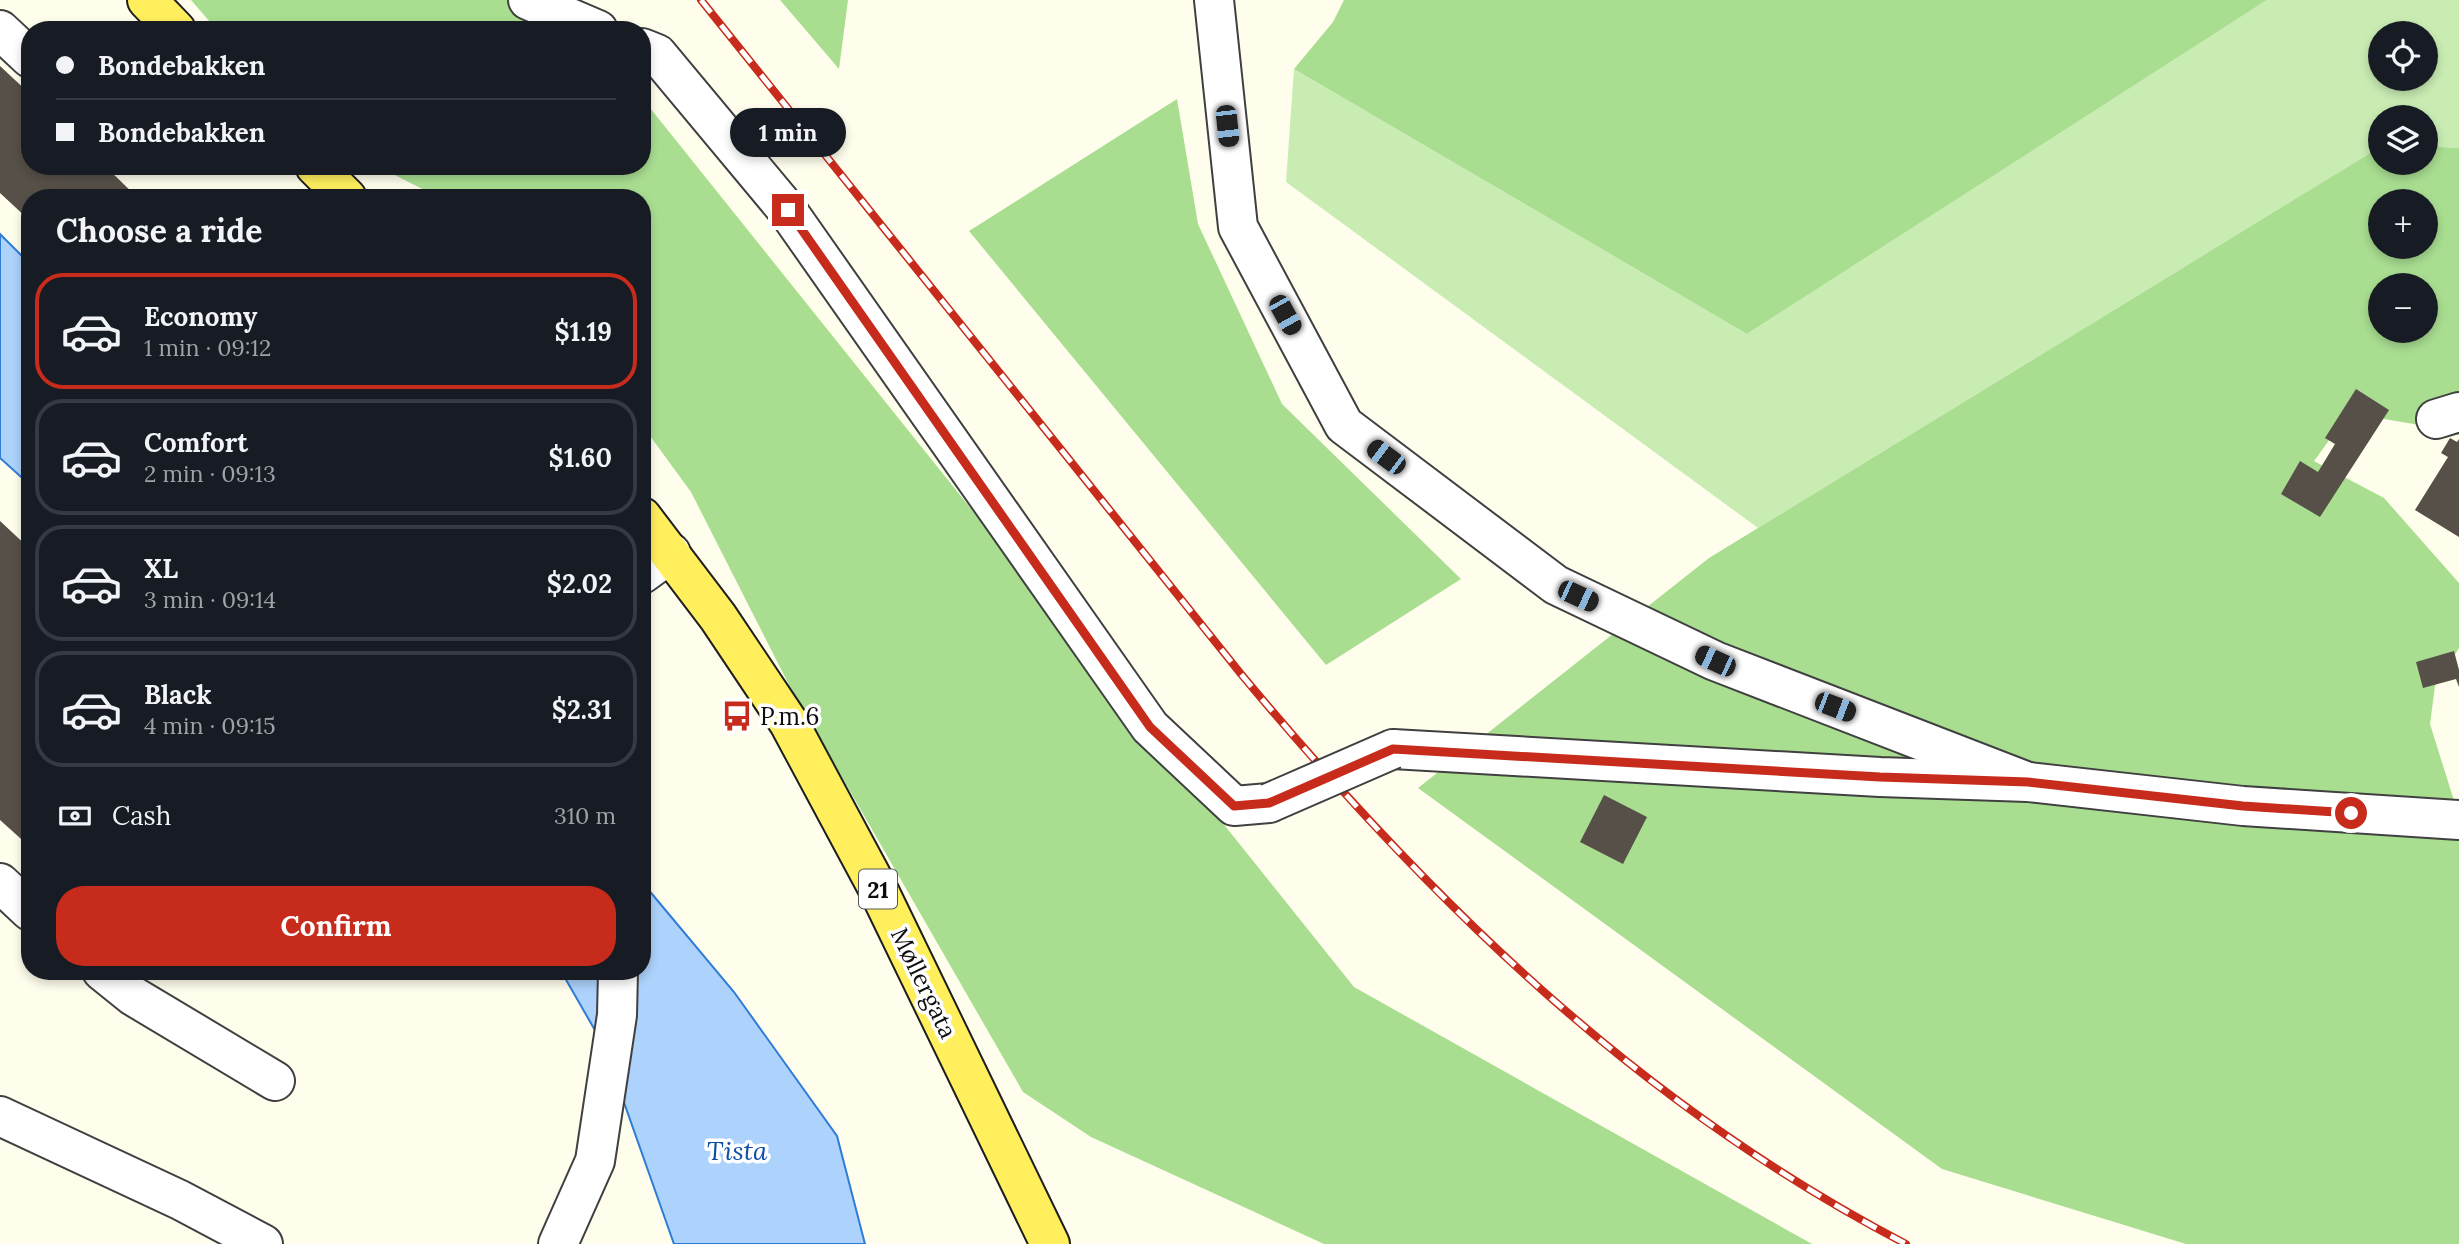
<!DOCTYPE html>
<html lang="en">
<head>
<meta charset="utf-8">
<style>
	:root { --surface:#171b24; --page:#242831; --text:#f1f3f6; --muted:#9ea1a6; --line:#363941; --accent:#c72b1b }
	body { margin:0; font-family:Lora,serif; background:var(--page); color:var(--text); height:100vh; display:flex; flex-direction:column; font-size:26px; white-space:nowrap }
	* { box-sizing:border-box; margin:0 }
	p { font-size:23px; color:var(--muted) }
	.icon { flex:none; width:38px; height:38px; fill:none; stroke:currentColor; stroke-width:2; stroke-linecap:round; stroke-linejoin:round }
	.map { position:relative; flex:1; overflow:hidden }
	.side { position:absolute; left:21px; top:189px; width:630px; height:791px; display:flex; flex-direction:column; background:var(--surface); border-radius:28px; box-shadow:0 4px 10px #0003 }
	.side>* { flex:none }
	.guide { position:absolute; left:21px; top:21px; width:630px; height:154px; border-radius:28px; box-shadow:0 4px 10px #0003; display:grid; align-content:center; height:154px; padding:0 35px; background:var(--surface) }
	.fabs { position:absolute; left:2368px; top:21px; display:grid; gap:14px }
	.fabs a { display:grid; place-items:center; width:70px; height:70px; border-radius:50%; background:var(--surface); box-shadow:0 4px 10px #0003; font-size:35px }
	.end { position:absolute; width:32px; height:32px; margin:-16px; border:9px solid #c72b1b; background:#fff; box-shadow:0 0 0 4px #fff }
	.from { border-radius:50% }
	.bubble { position:absolute; height:49px; border-radius:24px; background:var(--surface); box-shadow:0 4px 10px #0003; font-size:23px; font-weight:700; line-height:49px; text-align:center }
	.car { position:absolute; width:21px; height:42px; margin:-21px -10px; border-radius:9px; box-shadow:0 0 5px 2px #0007; background:linear-gradient(#222 24%,#8ab4d8 0 40%,#222 0 76%,#8ab4d8 0 86%,#222 0) }
	.guide b { display:flex; align-items:center; gap:24px; height:66px; font-size:26px }
	.guide b+b { border-top:2px solid var(--line) }
	.guide i { width:18px; height:18px; background:var(--text) }
	ul { padding:0; list-style:none }
	li { display:flex; align-items:center; gap:21px; height:116px; margin:0 14px 10px; padding:0 21px; border:4px solid var(--line); border-radius:28px }
	li div { flex:1 }
	li b { display:block; font-size:26px }
	li em { font-style:normal; font-weight:700 }
	li.on { border-color:var(--accent) }
	li>.icon { width:63px; height:63px; stroke-width:1.5 }
	h2 { padding:0 35px; font-size:32px; line-height:84px }
	.pay { display:flex; align-items:center; gap:18px; height:77px; padding:0 35px; font-size:26px }
	.pay p { margin-inline-start:auto }
	.primary-button { display:flex; gap:14px; margin-top:auto; padding:14px 35px }
	.primary-button a { flex:1; height:80px; border-radius:28px; background:var(--accent); color:#fff; font-size:28px; font-weight:700; line-height:80px; text-align:center }
	.map>svg:first-child { display:block }
	.green { fill:#c9ecb3; fill-rule:evenodd }
	.forest { fill:#a9de91; fill-rule:evenodd }
	.water { fill:#add2fb; stroke:#2f7cd7; stroke-width:2 }
	.building { fill:#565048 }
	.lines { fill:none; stroke-linecap:round; stroke-linejoin:round }
	.minor-casing { stroke:#404040; stroke-width:42 }
	.major-casing { stroke:#1e1e1e; stroke-width:42 }
	.minor { stroke:#fff; stroke-width:38 }
	.major { stroke:#ffef5d; stroke-width:38 }
	.rail-casing { stroke:#c72b1b; stroke-width:8 }
	.rail { stroke:#fff; stroke-width:5; stroke-dasharray:16; stroke-linecap:butt }
	.minor-bridge-casing { stroke:#404040; stroke-width:42; stroke-linecap:butt }
	.minor-bridge { stroke:#fff; stroke-width:38 }
	.route { stroke:#c72b1b; stroke-width:9 }
	.labels { text-anchor:middle; dominant-baseline:central; stroke-width:7; stroke-linejoin:round; paint-order:stroke }
	.shield { fill:#fff; stroke:#565656; stroke-width:2 }
	.shield-label { font-size:23px; font-weight:bold; fill:#0d0d0d }
	.poi-label { font-size:24px; fill:#0d0d0d; stroke:#fff; text-anchor:start }
	.street-label { font-size:24px; fill:#0d0d0d; stroke:#fff }
	.water-label { font-size:26px; font-style:italic; fill:#0d4ea7; stroke:#fff }
</style>
</head>
<body>
<div class="map">
<svg width="2459" height="1244" viewBox="0 0 2459 1244">
	<rect width="100%" height="100%" fill="#fffeed"/>
	<path class="green" d="M 2267,0 L 2459,0 L 2459,148 L 2426,146 L 2426,117 L 2380,117 L 2380,147 L 1758,528 L 1286,182 L 1294,69 L 1747,334 ZM 2380,33 L 2426,33 L 2426,79 L 2380,79 Z"/>
	<g class="forest">
		<polygon points="191,0 564,0 588,30 217,30"/>
		<polygon points="780,0 848,0 839,69"/>
		<polygon points="1344,0 2267,0 1747,334 1294,69 1333,22"/>
		<polygon points="642,98 1354,987 1812,1244 1324,1244 1091,1137 1023,1092 790,687 691,492 642,425 642,198 440,198 377,166 642,166"/>
		<polygon points="1177,99 1198,224 1282,404 1461,579 1326,665 969,231"/>
		<path d="M 2426,146 L 2459,148 L 2459,435 L 2443,429 L 2349,413 L 2314,461 L 2384,498 L 2459,583 L 2459,648 L 2435,686 L 2430,724 L 2456,807 L 2459,809 L 2459,1244 L 2186,1244 L 1942,1169 L 1418,788 L 1709,558 L 2380,147 L 2380,163 L 2426,163 ZM 2380,201 L 2426,201 L 2426,247 L 2380,247 ZM 2380,285 L 2426,285 L 2426,331 L 2380,331 Z"/>
	</g>
	<g class="water">
		<polygon points="0,234 30,264 30,485 0,458"/>
		<polygon points="642,882 734,992 837,1136 865,1244 674,1244 604,1046 561,971 642,971"/>
	</g>
	<g class="building">
		<polygon points="0,66 30,94 30,166 105,166 138,198 30,198 28,219 0,193"/>
		<polygon points="2356,389 2389,410 2320,517 2281,494 2300,461 2318,472 2335,444 2325,438"/>
		<polygon points="2450,438 2457,442 2459,439 2459,537 2415,510 2448,457 2441,453"/>
		<polygon points="0,521 30,549 30,847 0,820"/>
		<polygon points="2454,651 2459,670 2459,687 2456,679 2423,688 2416,662"/>
		<polygon points="1604,795 1647,817 1623,864 1580,842"/>
	</g>
	<g class="lines">
		<g class="minor-casing">
			<g id="minor">
				<polyline points="528,0 598,30"/>
				<polyline points="1214,0 1238,227 1344,425 1556,585 1715,661 2028,782"/>
				<polyline points="0,30 30,58"/>
				<polyline points="642,48 657,54 787,210 1150,727 1234,806 1269,803"/>
				<polyline points="2436,419 2459,412"/>
				<polyline points="642,574 671,553"/>
				<polyline points="1393,749 1880,777 2028,782 2243,806 2459,820"/>
				<polyline points="0,883 30,911"/>
				<polyline points="102,971 133,996 275,1081"/>
				<polyline points="0,1116 180,1200 263,1244"/>
				<polyline points="558,1244 595,1161 617,1015 618,971"/>
			</g>
		</g>
		<g class="major-casing">
			<g id="major">
				<polyline points="147,0 176,30"/>
				<polyline points="315,166 347,198"/>
				<polyline points="642,517 718,617 789,723 876,885 1050,1244"/>
			</g>
		</g>
		<use href="#minor" class="minor"/>
		<use href="#major" class="major"/>
		<g class="rail-casing">
			<path id="rail" d="M 701,0 L 1241,674 C 1432,903 1639,1105 1906,1244"/>
		</g>
		<use href="#rail" class="rail"/>
		<g class="minor-bridge-casing">
			<polyline id="minor-bridge" points="1269,803 1393,749"/>
		</g>
		<use href="#minor-bridge" class="minor-bridge"/>
	</g>
	<g class="lines">
		<polyline class="route" points="788,210 1150,727 1234,806 1269,803 1393,749 1880,777 2028,782 2243,806 2351,813"/>
	</g>
	<defs>
		<g id="bus-bare" transform="scale(2.415)"><path d="M-5-6H5V4H4V6H2V4H-2V6H-4V4H-5ZM-3.5-4V0h7V-4ZM-3.5 1.2v1.5H-2V1.2ZM2 1.2v1.5H3.5V1.2Z" fill="#c72b1b" stroke="#fff" stroke-width="2.5" paint-order="stroke"/></g>
	</defs>
	<g fill-rule="evenodd">
		<use href="#bus-bare" x="737" y="716"/>
	</g>
	<g class="labels">
		<rect class="shield" x="859" y="869.5" width="38" height="39" rx="5"/>
		<g class="shield-label">
			<text x="878" y="889">21</text>
		</g>
		<g class="poi-label">
			<text x="760" y="716">P.m.6</text>
		</g>
		<g class="street-label">
			<text transform="translate(924 983) rotate(64)">Møllergata</text>
		</g>
		<g class="water-label">
			<text x="737" y="1150">Tista</text>
		</g>
	</g>
</svg>
<div class="fabs">
<a><svg class="icon" aria-label="locate" viewBox="0 0 24 24"><circle cx="12" cy="12" r="6"/><path d="M12 2v4M12 18v4M2 12h4M18 12h4"/></svg></a>
<a><svg class="icon" aria-label="layers" viewBox="0 0 24 24"><path d="M12 4l9 5-9 5-9-5zM3 14l9 5 9-5"/></svg></a>
<a>+</a>
<a>−</a>
</div>
<i class="end from" style="left:2351px;top:813px"></i>
<i class="end" style="left:788px;top:210px"></i>
<div class="bubble" style="left:730px;top:108px;width:116px">1 min</div>
<i class="car" style="left:1227px;top:126px;rotate:174deg"></i>
<i class="car" style="left:1285px;top:315px;rotate:151deg"></i>
<i class="car" style="left:1386px;top:457px;rotate:307deg"></i>
<i class="car" style="left:1578px;top:596px;rotate:115deg"></i>
<i class="car" style="left:1715px;top:661px;rotate:295deg"></i>
<i class="car" style="left:1835px;top:707px;rotate:111deg"></i>
<div class="guide">
<b><i class="from"></i>Bondebakken</b>
<b><i></i>Bondebakken</b>
</div>
<section class="side">
<h2>Choose a ride</h2>
<ul>
<li class="on"><svg class="icon" aria-label="car" viewBox="0 0 24 24"><path d="M5 17H2v-5l4-1 3-4h7l3 4 3 1v5h-3M9 17h6M6 11h13"/><circle cx="7" cy="17" r="2"/><circle cx="17" cy="17" r="2"/></svg><div><b>Economy</b><p>1 min · 09:12</p></div><em>$1.19</em></li>
<li><svg class="icon" aria-label="car" viewBox="0 0 24 24"><path d="M5 17H2v-5l4-1 3-4h7l3 4 3 1v5h-3M9 17h6M6 11h13"/><circle cx="7" cy="17" r="2"/><circle cx="17" cy="17" r="2"/></svg><div><b>Comfort</b><p>2 min · 09:13</p></div><em>$1.60</em></li>
<li><svg class="icon" aria-label="car" viewBox="0 0 24 24"><path d="M5 17H2v-5l4-1 3-4h7l3 4 3 1v5h-3M9 17h6M6 11h13"/><circle cx="7" cy="17" r="2"/><circle cx="17" cy="17" r="2"/></svg><div><b>XL</b><p>3 min · 09:14</p></div><em>$2.02</em></li>
<li><svg class="icon" aria-label="car" viewBox="0 0 24 24"><path d="M5 17H2v-5l4-1 3-4h7l3 4 3 1v5h-3M9 17h6M6 11h13"/><circle cx="7" cy="17" r="2"/><circle cx="17" cy="17" r="2"/></svg><div><b>Black</b><p>4 min · 09:15</p></div><em>$2.31</em></li>
</ul>
<div class="pay"><svg class="icon" aria-label="cash" viewBox="0 0 24 24"><path d="M3 7h18v10H3z"/><circle cx="12" cy="12" r="2"/></svg>Cash<p>310 m</p></div>
<div class="primary-button"><a>Confirm</a></div>
</section>
</div>
</body>
</html>
